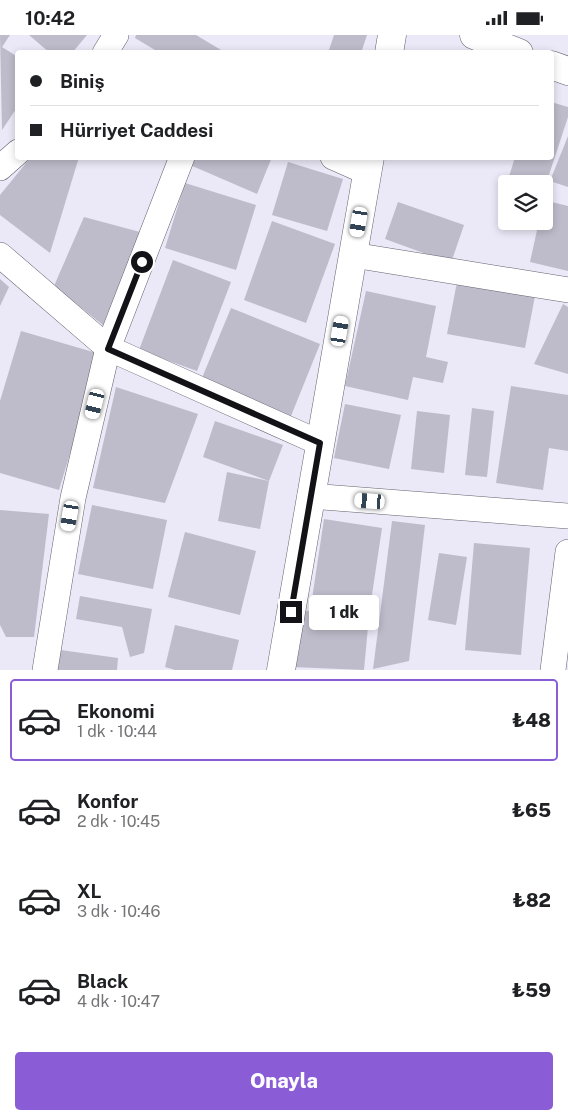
<!DOCTYPE html>
<html lang="tr">
<head>
<meta charset="utf-8">
<style>
	:root { --surface:#fff; --page:#f2f2f2; --text:#202124; --muted:#757577; --line:#e0e0e0; --accent:#8a5dd7 }
	body { margin:0; font-family:"Public Sans",sans-serif; background:var(--page); color:var(--text); height:100vh; display:flex; flex-direction:column; font-size:19px; white-space:nowrap }
	* { box-sizing:border-box; margin:0 }
	p { font-size:16px; color:var(--muted) }
	.icon { flex:none; width:28px; height:28px; fill:none; stroke:currentColor; stroke-width:2; stroke-linecap:round; stroke-linejoin:round }
	.map { position:relative; height:635px; overflow:hidden }
	.side { display:flex; flex-direction:column; background:var(--surface); flex:1 }
	.side>* { flex:none }
	.guide { position:absolute; left:15px; top:15px; width:539px; height:110px; border-radius:5px; box-shadow:0 2px 8px #0003; display:grid; align-content:center; height:110px; padding:0 15px; background:var(--surface) }
	.fabs { position:absolute; left:498px; top:140px; display:grid; gap:10px }
	.fabs a { display:grid; place-items:center; width:55px; height:55px; border-radius:5px; background:var(--surface); box-shadow:0 2px 8px #0003; font-size:25px }
	.end { position:absolute; width:22px; height:22px; margin:-11px; border:6px solid #131217; background:#fff; box-shadow:0 0 0 2px #fff }
	.from { border-radius:50% }
	.bubble { position:absolute; height:35px; border-radius:5px; background:var(--surface); box-shadow:0 2px 8px #0003; font-size:16px; font-weight:800; line-height:35px; text-align:center }
	.car { position:absolute; width:15px; height:30px; margin:-15px -8px; border-radius:6px; box-shadow:0 0 4px 1px #0007; background:linear-gradient(#fff 24%,#345 0 40%,#fff 0 76%,#345 0 86%,#fff 0) }
	.guide b { display:flex; align-items:center; gap:18px; height:48px; font-size:19px }
	.guide b+b { border-top:1px solid var(--line) }
	.guide i { width:12px; height:12px; background:var(--text) }
	ul { padding:9px 0 0; list-style:none }
	li { display:flex; align-items:center; gap:15px; height:82px; margin:0 10px 8px; padding:0 5px; border:2px solid transparent; border-radius:5px }
	li div { flex:1 }
	li b { display:block; font-size:19px }
	li em { font-style:normal; font-weight:800 }
	li.selected { border-color:var(--accent) }
	li>.icon { width:45px; height:45px; stroke-width:1.5 }
	.button { display:flex; gap:10px; margin-top:auto; padding:10px 15px }
	.button a { flex:1; height:58px; border-radius:5px; background:var(--accent); color:#fff; font-size:20px; font-weight:800; line-height:58px; text-align:center }
	.status { display:flex; justify-content:space-between; align-items:center; height:35px; padding:0 25px; background:var(--surface); direction:ltr }
	.status svg { height:14px; fill:currentColor }
	.map>svg:first-child { display:block }
	.building { fill:#bebcca }
	.lines { fill:none; stroke-linecap:round; stroke-linejoin:round }
	.minor-casing { stroke:#64626e; stroke-width:26 }
	.tertiary-casing { stroke:#64626e; stroke-width:29 }
	.minor { stroke:#fff; stroke-width:25 }
	.tertiary { stroke:#fff; stroke-width:28 }
	.route { stroke:#131217; stroke-width:6 }
</style>
</head>
<body>
<div class="status"><b>10:42</b><svg viewBox="0 0 49 12"><path d="M0 12V9h3v3zM5 12V6h3v6zM10 12V3h3v9zM15 12V0h3v12zM26 1h20v11H26zM47 4h2v5h-2z"/></svg></div>
<div class="map">
<svg width="568" height="635" viewBox="0 0 568 635">
	<rect width="100%" height="100%" fill="#ebe8f7"/>
	<g class="building">
		<polygon points="0,0 10,0 2,12 18,22 18,71 2,95"/>
		<polygon points="29,0 87,0 72,18 50,18"/>
		<polygon points="136,0 196,0 226,18 160,18 135,3"/>
		<polygon points="334,0 367,0 361,18 328,18"/>
		<polygon points="551,67 568,72 568,82 544,155 544,149 521,149 508,145 515,122 551,122"/>
		<polygon points="568,101 568,152 550,146"/>
		<polygon points="31,122 79,122 50,218 0,180 0,160"/>
		<polygon points="193,122 272,122 257,159 190,130"/>
		<polygon points="288,127 343,144 327,196 272,180"/>
		<polygon points="185,148 256,170 236,235 165,213"/>
		<polygon points="544,165 568,171 568,236 530,227 539,186 544,186"/>
		<polygon points="398,167 464,190 451,228 385,204"/>
		<polygon points="84,182 140,197 103,290 54,251"/>
		<polygon points="272,186 335,209 306,288 244,265"/>
		<polygon points="173,225 231,247 197,336 139,315"/>
		<polygon points="0,244 9,252 0,271"/>
		<polygon points="457,247 535,261 525,313 447,299"/>
		<polygon points="366,256 436,271 426,322 448,327 443,348 413,342 408,365 345,351"/>
		<polygon points="563,269 568,272 568,339 534,329"/>
		<polygon points="231,273 320,309 289,386 199,350"/>
		<polygon points="21,296 100,319 59,455 0,438 0,366"/>
		<polygon points="511,351 568,360 568,416 549,413 543,455 496,448"/>
		<polygon points="116,352 198,379 165,468 93,453"/>
		<polygon points="345,369 401,380 389,434 334,423"/>
		<polygon points="472,373 494,376 487,442 465,440"/>
		<polygon points="417,376 450,380 444,438 411,434"/>
		<polygon points="215,386 283,410 269,446 203,422"/>
		<polygon points="227,437 269,446 260,494 218,486"/>
		<polygon points="92,470 167,485 153,554 78,539"/>
		<polygon points="0,475 49,479 34,602 6,602 0,590"/>
		<polygon points="324,484 382,493 370,573 312,564"/>
		<polygon points="392,486 425,490 409,626 373,634"/>
		<polygon points="185,497 256,516 240,580 168,562"/>
		<polygon points="474,508 530,513 521,620 465,615"/>
		<polygon points="439,518 467,522 456,590 428,585"/>
		<polygon points="80,561 152,574 144,618 130,622 122,592 76,584"/>
		<polygon points="297,575 369,581 364,635 292,632"/>
		<polygon points="175,590 239,605 232,635 175,635 165,632"/>
		<polygon points="46,613 118,623 117,635 45,635"/>
	</g>
	<g class="lines">
		<g class="minor-casing">
			<g id="minor">
				<polyline points="105,18 116,0"/>
				<polyline points="333,122 367,137"/>
				<polyline points="0,133 18,117"/>
				<polyline points="0,220 108,313 320,408"/>
				<polyline points="353,220 568,255"/>
				<polyline points="310,461 568,481"/>
				<polyline points="45,635 73,463 108,313 182,122"/>
				<polyline points="553,635 568,517"/>
			</g>
		</g>
		<g class="tertiary-casing">
			<g id="tertiary">
				<polyline points="474,0 519,18"/>
				<polyline points="389,18 392,0"/>
				<polyline points="551,30 568,36"/>
				<polyline points="281,635 370,122"/>
			</g>
		</g>
		<use href="#minor" class="minor"/>
		<use href="#tertiary" class="tertiary"/>
	</g>
	<g class="lines">
		<polyline class="route" points="142,227 108,314 320,408 291,577"/>
	</g>
</svg>
<div class="fabs">
<a><svg class="icon" aria-label="layers" viewBox="0 0 24 24"><path d="M12 4l9 5-9 5-9-5zM3 14l9 5 9-5"/></svg></a>
</div>
<i class="end from" style="left:142px;top:227px"></i>
<i class="end" style="left:291px;top:577px"></i>
<div class="bubble" style="left:309px;top:560px;width:70px">1 dk</div>
<i class="car" style="left:359px;top:187px;rotate:190deg"></i>
<i class="car" style="left:340px;top:296px;rotate:10deg"></i>
<i class="car" style="left:95px;top:369px;rotate:194deg"></i>
<i class="car" style="left:370px;top:466px;rotate:274deg"></i>
<i class="car" style="left:70px;top:481px;rotate:190deg"></i>
<div class="guide">
<b><i class="from"></i>Biniş</b>
<b><i></i>Hürriyet Caddesi</b>
</div>
</div>
<section class="side">
<ul>
<li class="selected"><svg class="icon" aria-label="car" viewBox="0 0 24 24"><path d="M5 17H2v-5l4-1 3-4h7l3 4 3 1v5h-3M9 17h6M6 11h13"/><circle cx="7" cy="17" r="2"/><circle cx="17" cy="17" r="2"/></svg><div><b>Ekonomi</b><p>1 dk · 10:44</p></div><em>₺48</em></li>
<li><svg class="icon" aria-label="car" viewBox="0 0 24 24"><path d="M5 17H2v-5l4-1 3-4h7l3 4 3 1v5h-3M9 17h6M6 11h13"/><circle cx="7" cy="17" r="2"/><circle cx="17" cy="17" r="2"/></svg><div><b>Konfor</b><p>2 dk · 10:45</p></div><em>₺65</em></li>
<li><svg class="icon" aria-label="car" viewBox="0 0 24 24"><path d="M5 17H2v-5l4-1 3-4h7l3 4 3 1v5h-3M9 17h6M6 11h13"/><circle cx="7" cy="17" r="2"/><circle cx="17" cy="17" r="2"/></svg><div><b>XL</b><p>3 dk · 10:46</p></div><em>₺82</em></li>
<li><svg class="icon" aria-label="car" viewBox="0 0 24 24"><path d="M5 17H2v-5l4-1 3-4h7l3 4 3 1v5h-3M9 17h6M6 11h13"/><circle cx="7" cy="17" r="2"/><circle cx="17" cy="17" r="2"/></svg><div><b>Black</b><p>4 dk · 10:47</p></div><em>₺59</em></li>
</ul>
<div class="button"><a>Onayla</a></div>
</section>
</body>
</html>
